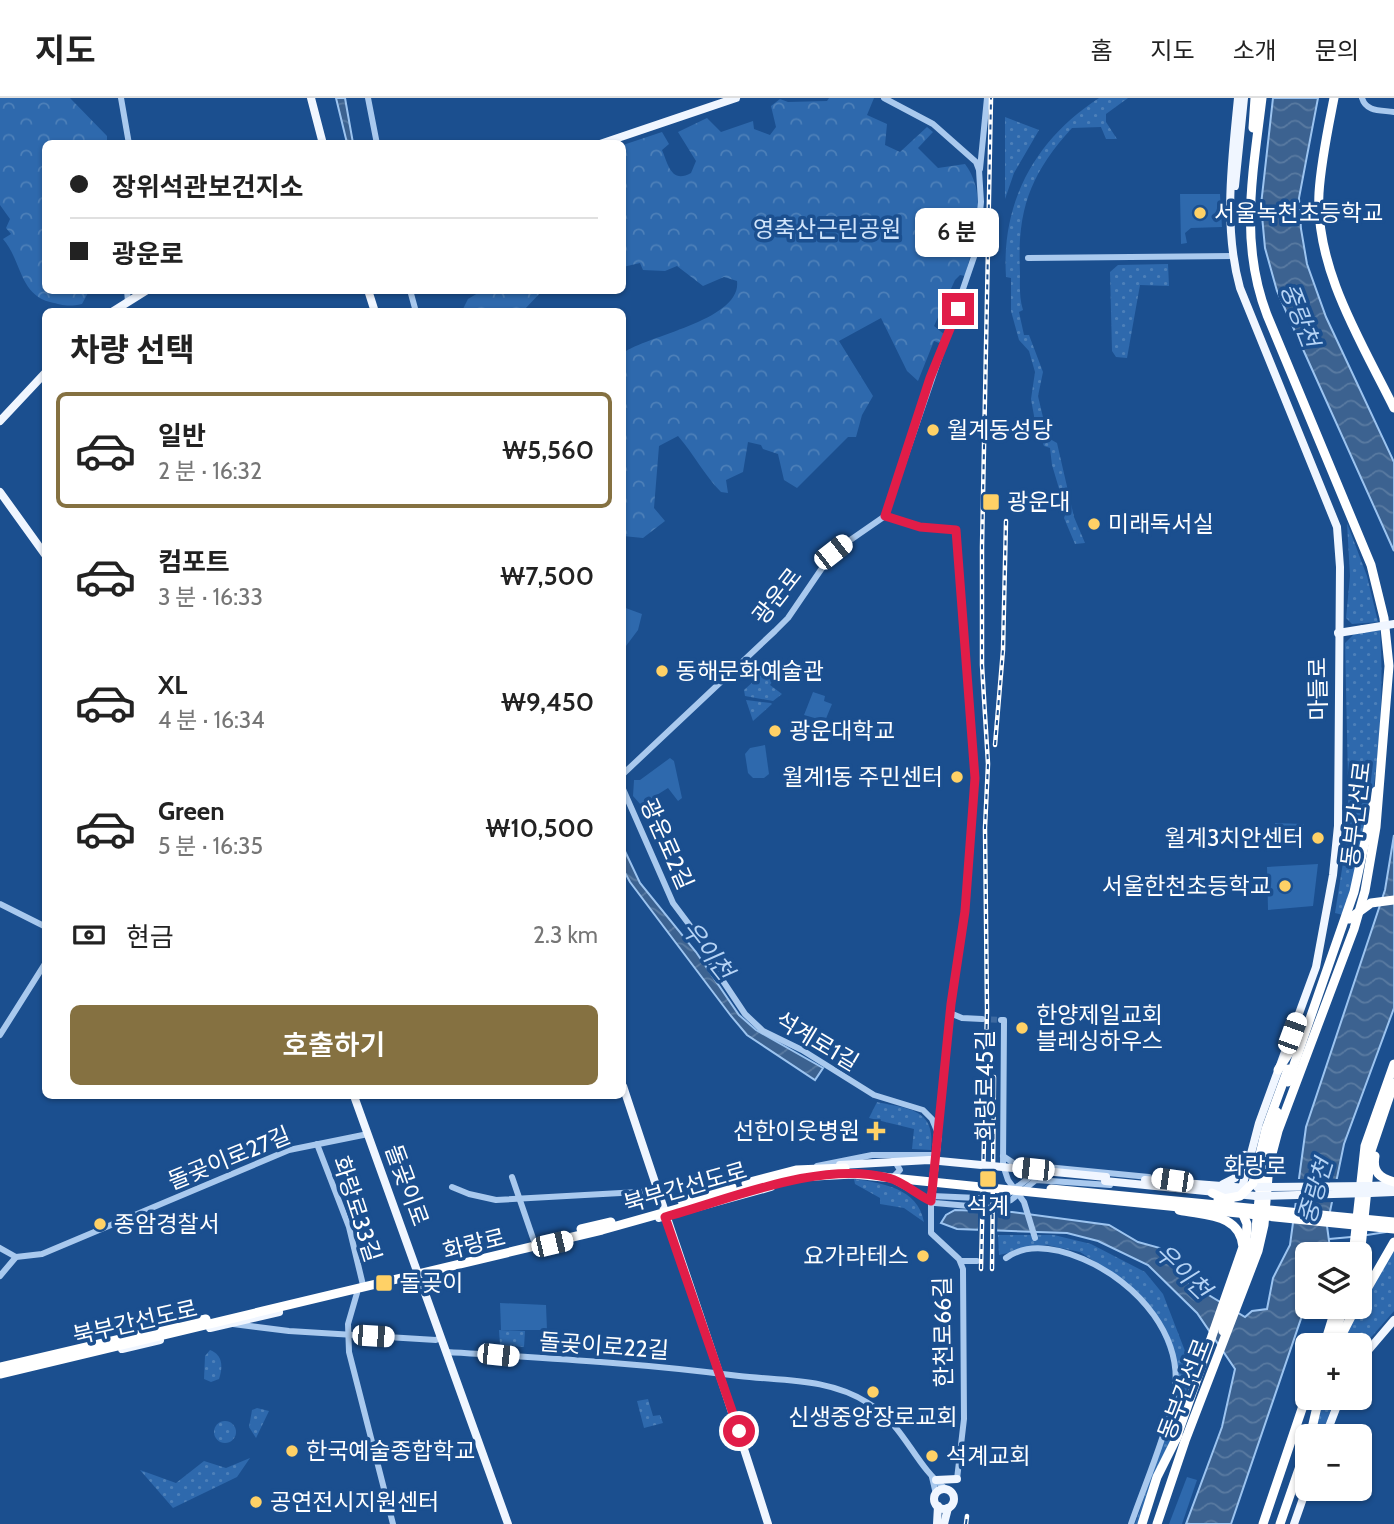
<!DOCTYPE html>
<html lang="ko">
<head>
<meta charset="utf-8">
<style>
	:root { --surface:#fff; --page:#f2f2f2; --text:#222; --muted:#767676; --line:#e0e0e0; --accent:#857141 }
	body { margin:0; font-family:Cabin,"Noto Sans KR",sans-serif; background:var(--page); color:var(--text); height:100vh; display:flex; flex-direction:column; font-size:26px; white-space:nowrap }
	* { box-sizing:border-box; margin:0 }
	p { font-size:23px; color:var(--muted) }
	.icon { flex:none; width:38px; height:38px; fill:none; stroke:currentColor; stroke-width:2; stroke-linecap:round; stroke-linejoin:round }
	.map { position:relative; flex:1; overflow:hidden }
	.side { position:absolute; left:42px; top:210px; width:584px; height:791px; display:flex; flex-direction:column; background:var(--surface); border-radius:10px; box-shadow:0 2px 5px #0004 }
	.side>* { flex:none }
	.top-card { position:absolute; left:42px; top:42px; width:584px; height:154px; border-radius:10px; box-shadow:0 2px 5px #0004; display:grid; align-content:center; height:154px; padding:0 28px; background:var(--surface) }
	.buttons { position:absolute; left:1295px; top:1144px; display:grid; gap:14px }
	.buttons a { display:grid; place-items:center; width:77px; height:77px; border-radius:10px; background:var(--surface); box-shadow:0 2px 5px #0004; font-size:35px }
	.end { position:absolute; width:32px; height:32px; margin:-16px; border:9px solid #e11d48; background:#fff; box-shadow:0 0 0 4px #fff }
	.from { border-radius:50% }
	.bubble { position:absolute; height:49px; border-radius:10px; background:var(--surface); box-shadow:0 2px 5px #0004; font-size:23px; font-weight:600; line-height:49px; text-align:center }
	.car { position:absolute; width:21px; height:42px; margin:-21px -10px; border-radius:9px; box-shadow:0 0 5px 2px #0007; background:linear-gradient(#fff 24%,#345 0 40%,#fff 0 76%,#345 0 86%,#fff 0) }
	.top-card b { display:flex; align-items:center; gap:24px; height:66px; font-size:26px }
	.top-card b+b { border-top:2px solid var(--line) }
	.top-card i { width:18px; height:18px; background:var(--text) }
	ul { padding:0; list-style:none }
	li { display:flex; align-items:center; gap:21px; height:116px; margin:0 14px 10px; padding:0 14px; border:4px solid transparent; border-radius:10px }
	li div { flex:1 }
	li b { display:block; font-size:26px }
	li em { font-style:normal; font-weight:600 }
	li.selected { border-color:var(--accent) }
	li>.icon { width:63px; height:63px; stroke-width:1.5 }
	h2 { padding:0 28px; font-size:32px; line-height:84px }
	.pay { display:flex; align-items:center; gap:18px; height:77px; padding:0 28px; font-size:26px }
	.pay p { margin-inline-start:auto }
	.cta { display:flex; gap:14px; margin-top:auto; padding:14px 28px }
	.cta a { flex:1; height:80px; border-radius:10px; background:var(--accent); color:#fff; font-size:28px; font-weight:600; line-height:80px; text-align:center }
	header { display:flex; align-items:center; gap:42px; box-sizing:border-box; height:98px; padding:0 35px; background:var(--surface); border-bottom:2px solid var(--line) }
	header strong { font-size:33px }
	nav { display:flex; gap:38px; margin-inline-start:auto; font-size:24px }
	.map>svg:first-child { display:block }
	.grass { fill:url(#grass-dots) }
	.forest { fill:url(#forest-crowns) }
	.garden { fill:#2e69ad }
	.water { fill:url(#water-waves); stroke:#9cc4f0; stroke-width:2 }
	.pier { fill:#1b4f8f }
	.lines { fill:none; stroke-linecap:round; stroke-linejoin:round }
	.stream { stroke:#9cc4f0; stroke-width:2 }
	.minor-tunnel { stroke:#3d69a0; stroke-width:6; stroke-dasharray:6 3; stroke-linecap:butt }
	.minor { stroke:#a9c9ee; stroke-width:6 }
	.major { stroke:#f0f6ff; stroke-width:8 }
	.highway { stroke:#fff; stroke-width:9 }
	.rail-casing { stroke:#fff; stroke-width:4.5 }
	.rail { stroke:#1b4f8f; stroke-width:2; stroke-dasharray:5; stroke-linecap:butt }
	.major-bridge { stroke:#f0f6ff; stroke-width:8 }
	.highway-bridge { stroke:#fff; stroke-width:9 }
	.route { stroke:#e11d48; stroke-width:9 }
	.poi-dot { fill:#ffd166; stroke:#1b4f8f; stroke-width:2.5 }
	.labels { text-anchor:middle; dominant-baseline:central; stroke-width:7; stroke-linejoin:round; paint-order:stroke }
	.poi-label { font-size:23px; fill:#fff; stroke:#1b4f8f; text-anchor:start }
	.park-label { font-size:23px; fill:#cfe3fa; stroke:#1b4f8f }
	.street-label { font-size:23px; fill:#fff; stroke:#1b4f8f }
	.water-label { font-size:24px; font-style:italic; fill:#b5d3f5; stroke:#1b4f8f }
</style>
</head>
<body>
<header>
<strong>지도</strong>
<nav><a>홈</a><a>지도</a><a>소개</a><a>문의</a></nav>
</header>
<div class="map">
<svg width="1394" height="1426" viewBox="0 0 1394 1426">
	<defs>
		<pattern id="grass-dots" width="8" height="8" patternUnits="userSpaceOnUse" patternTransform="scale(1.75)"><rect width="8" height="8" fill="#2e69ad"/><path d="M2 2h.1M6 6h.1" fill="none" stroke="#4d80b9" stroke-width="1.8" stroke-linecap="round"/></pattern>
		<pattern id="forest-crowns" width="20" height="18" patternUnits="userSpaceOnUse" patternTransform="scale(1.75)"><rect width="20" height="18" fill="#2e69ad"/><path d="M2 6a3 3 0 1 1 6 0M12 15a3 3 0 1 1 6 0" fill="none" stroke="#4d80b9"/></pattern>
		<pattern id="water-waves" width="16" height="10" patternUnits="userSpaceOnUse" patternTransform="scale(1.75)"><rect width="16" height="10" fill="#3c6290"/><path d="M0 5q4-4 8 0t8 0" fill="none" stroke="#597aa1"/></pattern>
	</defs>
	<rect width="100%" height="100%" fill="#1b4f8f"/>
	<g class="grass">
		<path d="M 1099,0 L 1128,0 L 1106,16 L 1106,24 L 1117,41 L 1106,41 L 1101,29 L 1072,30 C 1030,76 1017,112 1020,174 C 1020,186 1019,200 1023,212 L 1019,214 L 1024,237 L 1029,237 L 1043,274 L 1038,298 L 1046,332 L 1050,341 L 1057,345 L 1074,419 L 1085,445 L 1075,446 L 1064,420 L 1066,414 L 1052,367 L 1050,350 L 1044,348 L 1036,329 L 1031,301 L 1035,274 L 1029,253 L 1019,242 L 1011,213 L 1011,180 L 1006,179 C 1001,103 1036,41 1099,0 Z"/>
		<polygon points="1005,19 1039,32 1014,75 1005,101"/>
		<polygon points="1168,166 1169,188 1140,187 1127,260 1116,259 1112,253 1110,174 1118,167"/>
		<polygon points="1347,425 1367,478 1378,524 1352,526 1346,520 1350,478"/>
		<path d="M 1380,532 C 1386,620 1374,734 1343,817 L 1335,815 L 1349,727 L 1345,545 L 1354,536 Z"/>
		<polygon points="768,570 766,576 772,584 770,587 782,596 773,603 745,598 744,592"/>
		<polygon points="746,602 771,605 772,606 753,623"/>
		<path d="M 877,1004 C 910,1011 936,1011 931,1052 L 912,1051 L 914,1031 L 869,1020 Z"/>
		<path d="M 854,1081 C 882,1085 918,1090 924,1124 L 904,1110 L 880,1106 L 880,1100 L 855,1086 Z"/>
		<polygon points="998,1137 1054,1137 1091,1146 1145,1174 1163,1196 1185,1253 1190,1277 1175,1341 1142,1426 1135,1426 1177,1304 1178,1277 1155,1218 1111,1174 1080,1154 1047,1147 999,1157"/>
		<polygon points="1394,1150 1394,1213 1360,1252 1360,1248 1338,1248"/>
		<polygon points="499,1232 525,1233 524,1249 500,1247"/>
		<path d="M 210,1252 C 223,1257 223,1269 219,1281 L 211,1284 L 204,1281 L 205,1258 Z"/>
		<polygon points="1322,1300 1335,1300 1321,1339 1312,1339"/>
		<polygon points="648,1301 653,1318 660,1317 663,1325 644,1330 637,1303"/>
		<polygon points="257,1310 269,1313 256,1340 249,1329 252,1312"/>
		<circle cx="225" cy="1334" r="11"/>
		<polygon points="250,1360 237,1379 173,1410 140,1372 176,1385 204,1363 226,1370"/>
	</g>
	<g class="forest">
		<path d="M 0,0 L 70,0 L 107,38 L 107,45 L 46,46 L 46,192 L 89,193 L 82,206 C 68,209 62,207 50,204 C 19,196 22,163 3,141 L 11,136 L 6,130 L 10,121 L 0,107 Z"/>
		<path d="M 829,0 L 874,0 L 867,17 L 887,26 L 885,47 L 900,54 L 927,29 L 933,34 L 918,50 L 938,70 L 965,66 C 989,97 974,144 965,178 L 960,177 L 955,182 L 934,228 L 945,237 L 939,245 L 934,243 L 918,283 L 907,273 L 881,220 L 839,243 L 873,298 L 862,317 L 856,339 L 848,339 L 797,390 L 784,382 L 778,356 L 763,351 L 761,347 L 748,344 L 743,374 L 726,382 L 728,395 L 721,394 C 704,377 694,356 678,338 L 659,348 L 654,410 L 665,423 L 643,440 L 623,438 L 623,255 C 648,237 742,222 737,183 L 724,179 L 703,188 L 677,168 L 665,173 L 643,172 L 640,165 L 623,169 L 623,47 L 662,34 L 669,46 L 662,52 C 668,66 671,86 691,75 L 696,63 L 678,34 L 707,20 L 721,34 L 753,23 L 754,31 L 770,37 L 776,29 L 771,8 L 780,1 L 788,4 L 827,3 Z"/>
		<polygon points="483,192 542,192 542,193 523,213 462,213 468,201"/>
	</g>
	<g class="garden">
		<polygon points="1180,96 1220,96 1222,129 1191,130 1185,135 1187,145 1181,146"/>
		<polygon points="623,509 642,516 638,532 623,552"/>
		<polygon points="813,594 825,598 824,603 832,606 825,623 804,617"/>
		<polygon points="765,647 769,676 764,680 753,680 748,675 745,656 750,650"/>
		<polygon points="670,660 674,663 682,700 678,703 668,690 641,707 633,698 634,682 640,682"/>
		<polygon points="1275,725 1304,726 1303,743 1274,742"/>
		<polygon points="1318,766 1313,808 1268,812 1267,769"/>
		<polygon points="500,1205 546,1207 547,1232 501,1232"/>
		<polygon points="1187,1379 1197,1382 1182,1426 1169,1426"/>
	</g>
	<g class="water">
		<polygon points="336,0 345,0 353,45 347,45"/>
		<polygon points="1273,0 1318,0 1299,100 1301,131 1307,166 1326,219 1394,364 1394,453 1297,238 1277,193 1265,150 1261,107"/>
		<polygon points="1394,737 1394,910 1344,1046 1327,1128 1330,1150 1322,1157 1307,1157 1307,1203 1231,1426 1186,1426 1222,1329 1235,1271 1197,1215 1148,1167 1098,1143 1067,1135 957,1131 941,1125 946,1117 955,1112 1012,1114 1109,1127 1138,1144 1160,1150 1184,1182 1245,1219 1252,1213 1267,1211 1273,1180 1290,1147 1306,1029 1385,792"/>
		<polygon points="623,749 640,785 696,854 739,917 756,932 823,970 815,982 747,937 731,918 630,784 623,771"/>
	</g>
	<g class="pier">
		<polygon points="1295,1081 1341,1081 1336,1104 1292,1105"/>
		<polygon points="978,1111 998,1111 997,1136 978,1135"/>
	</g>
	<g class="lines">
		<g class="stream">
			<polyline points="1367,1137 1386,1134"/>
			<polyline points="1329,1141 1351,1139"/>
		</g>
		<polyline class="minor-tunnel" points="982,921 1001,922"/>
		<g class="minor">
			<polyline points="121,0 129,46"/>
			<polyline points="368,0 377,46"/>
			<path d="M 1362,0 C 1366,14 1381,12 1394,14"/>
			<polyline points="980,71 987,0"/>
			<polyline points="1028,160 1233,158"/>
			<polyline points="127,192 128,204"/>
			<polyline points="410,192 416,214"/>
			<polyline points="885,418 920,429 956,432 975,680 965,813 951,906 938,1035"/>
			<polyline points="623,676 775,533 788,520 833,454 885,418 976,153 981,104 979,72 976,64 933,26 884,0"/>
			<polyline points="623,691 673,805 706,849 709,862 745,916 763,933 802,952 874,997 923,1012 932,1021 937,1033"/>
			<polyline points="0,806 46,829"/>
			<polyline points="950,915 962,920 982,921"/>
			<polyline points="1001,922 1004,922 1003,1067 1008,1082 1024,1104 1035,1140"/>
			<polyline points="0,937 46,864"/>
			<polyline points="317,1046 349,1129 363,1187"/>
			<polyline points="1003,1058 1015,1066 1149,1079"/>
			<polyline points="817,1068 872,1057 936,1057"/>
			<polyline points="512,1079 535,1146"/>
			<polyline points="892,1080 900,1072 894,1062"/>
			<polyline points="895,1083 935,1105 992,1110 1011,1102 1036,1082 1110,1087"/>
			<polyline points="452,1089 469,1096 496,1102 657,1093"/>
			<polyline points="932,1098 1001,1101 1038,1073"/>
			<polyline points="931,1103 931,1135 959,1161 963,1171 964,1321 957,1381"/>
			<polyline points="0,1150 16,1159"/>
			<path d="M 1006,1160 C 1028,1144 1059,1151 1083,1161 C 1137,1184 1188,1240 1173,1304 C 1163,1345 1145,1386 1131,1426"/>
			<polyline points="961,1163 977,1163"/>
			<polyline points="0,1178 16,1159 42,1156 289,1052 368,1036"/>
			<polyline points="357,1195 348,1226 349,1254 393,1426"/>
			<polyline points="233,1226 289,1233 436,1242 441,1239"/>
			<path d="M 447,1254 C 544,1260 642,1265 739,1278 C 783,1283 829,1280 868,1305 C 905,1327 914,1367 946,1391"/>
			<polyline points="932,1379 936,1396"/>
		</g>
		<g class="major">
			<polyline points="311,0 323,46"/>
			<path d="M 1238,0 C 1232,62 1223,129 1240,190 L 1337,429 L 1340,469 L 1338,728 L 1333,777 L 1316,869 L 1259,1025 L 1242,1090"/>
			<polyline points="600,46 736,0"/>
			<polyline points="1235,88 1244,0"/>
			<polyline points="368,192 375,214"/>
			<polyline points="112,214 147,192"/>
			<polyline points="0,323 46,274"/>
			<polyline points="0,394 46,458"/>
			<polyline points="1338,535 1363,531"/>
			<path d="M 623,988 C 671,1134 722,1279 768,1426"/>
			<polyline points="354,998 508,1426"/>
			<polyline points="1145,1082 1247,1090"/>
			<polyline points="1105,1083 1256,1098"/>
			<polyline points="1223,1086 1235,1080 1245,1057"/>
			<polyline points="1369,1088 1394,1087"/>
			<polyline points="1370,1095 1394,1094"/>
			<polyline points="931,1103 938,1035"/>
			<polyline points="659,1120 771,1089"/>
			<polyline points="210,1230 279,1214"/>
			<polyline points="122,1251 160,1242"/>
			<polyline points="1360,1262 1394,1222"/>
			<polyline points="1325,1339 1340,1300"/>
			<polyline points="936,1382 957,1381"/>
			<circle cx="944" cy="1401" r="10"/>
			<polyline points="937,1426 938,1408"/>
			<polyline points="944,1426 948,1410"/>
			<polyline points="1294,1426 1307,1389"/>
		</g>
		<g class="highway">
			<path d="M 1334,0 C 1328,31 1321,63 1319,95 C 1315,171 1362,245 1394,310"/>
			<polyline points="1253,30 1255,0"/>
			<polyline points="1278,972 1301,936"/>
			<polyline points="1288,984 1354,794 1376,693"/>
			<path d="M 1375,1058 C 1372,1074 1380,1080 1394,1084"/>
			<polyline points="1212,1095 1230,1103"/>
			<polyline points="1241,1112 1247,1126 1246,1145"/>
			<polyline points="1353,1157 1365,1048 1394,966"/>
			<polyline points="1360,1159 1371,1053 1394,985"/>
			<polyline points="1360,1203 1394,1144"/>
			<polyline points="1223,1233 1225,1219 1255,1140 1263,1063 1277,1014"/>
			<polyline points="1333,1241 1344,1209"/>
			<polyline points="1324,1248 1336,1209"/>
			<polyline points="1336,1248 1356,1209"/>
			<polyline points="1310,1339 1319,1300"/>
			<path d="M 1176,1341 L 1243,1149 C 1240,1115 1205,1118 1179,1112"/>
			<polyline points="1142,1426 1157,1379 1178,1337"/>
			<path d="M 1157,1426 L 1185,1343 L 1258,1153 L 1264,1127 L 1269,1067 L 1278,1033 L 1354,831 L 1365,793 L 1376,729 L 1389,568 L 1384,520 L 1371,467 L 1267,217 C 1239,144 1253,75 1262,0"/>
			<polyline points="1263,1426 1307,1296"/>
			<polyline points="1280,1426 1307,1348"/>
		</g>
		<g class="rail-casing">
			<g id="rail">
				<polyline points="995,647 1003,552 1006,423"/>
				<polyline points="981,1171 987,912 985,730 988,666 982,567 982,449 991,0"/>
				<polyline points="992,1171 994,979"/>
				<polyline points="966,1426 967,1418"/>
			</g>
		</g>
		<use href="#rail" class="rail"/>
		<g class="major-bridge">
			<polyline points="1363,531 1394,526"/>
			<polyline points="840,1067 929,1062 1106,1079"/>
			<polyline points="1257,1089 1369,1088"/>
			<polyline points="1256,1098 1370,1095"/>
		</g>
		<g class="highway-bridge">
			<polyline points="1349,821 1371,805 1394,802"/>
			<polyline points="746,1085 796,1072 845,1070"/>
			<polyline points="1051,1091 1394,1124"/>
			<polyline points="1218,1102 1240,1098 1253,1085 1266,1031 1288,971"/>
			<polyline points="682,1103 732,1089"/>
			<polyline points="581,1131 611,1124"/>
			<polyline points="0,1269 206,1221"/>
			<polyline points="0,1276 602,1132 773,1084 796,1079 853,1076 1394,1131"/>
		</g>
	</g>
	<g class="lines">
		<path class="route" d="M 739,1333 L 665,1119 C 731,1101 820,1062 889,1080 C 904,1084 917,1097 931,1103 L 951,906 L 965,813 L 975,680 L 956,432 L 920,429 L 885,418 L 930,280 L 958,211"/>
	</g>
	<g class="poi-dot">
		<circle cx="1200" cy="115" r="7"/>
		<circle cx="933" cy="332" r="7"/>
		<rect x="982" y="395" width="18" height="18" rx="3.5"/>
		<circle cx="1094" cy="426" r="7"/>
		<circle cx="662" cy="573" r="7"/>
		<circle cx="775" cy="633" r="7"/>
		<circle cx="957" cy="679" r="7"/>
		<circle cx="1318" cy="740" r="7"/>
		<circle cx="1285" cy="788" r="7"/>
		<circle cx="1022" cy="930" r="7"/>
		<path d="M872.5 1022.5h7v7h7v7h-7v7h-7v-7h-7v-7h7z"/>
		<rect x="979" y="1072" width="18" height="18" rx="3.5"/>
		<circle cx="100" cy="1126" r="7"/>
		<circle cx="923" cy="1158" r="7"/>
		<rect x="375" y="1176" width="18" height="18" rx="3.5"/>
		<circle cx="873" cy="1294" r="7"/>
		<circle cx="292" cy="1353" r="7"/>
		<circle cx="932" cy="1358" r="7"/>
		<circle cx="256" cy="1404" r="7"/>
	</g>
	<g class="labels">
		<g class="poi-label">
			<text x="1214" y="115">서울녹천초등학교</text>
			<text x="947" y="332">월계동성당</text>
			<text x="1007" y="404">광운대</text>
			<text x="1108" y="426">미래독서실</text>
			<text x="676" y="573">동해문화예술관</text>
			<text x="789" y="633">광운대학교</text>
			<text x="943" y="679" text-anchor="end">월계1동 주민센터</text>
			<text x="1304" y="740" text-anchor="end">월계3치안센터</text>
			<text x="1271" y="788" text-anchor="end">서울한천초등학교</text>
			<text x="1036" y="917">한양제일교회<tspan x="1036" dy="26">블레싱하우스</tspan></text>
			<text x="860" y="1033" text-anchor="end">선한이웃병원</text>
			<text x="988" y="1108" text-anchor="middle">석계</text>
			<text x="114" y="1126">종암경찰서</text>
			<text x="909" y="1158" text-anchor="end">요가라테스</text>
			<text x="400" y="1185">돌곶이</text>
			<text x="873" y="1319" text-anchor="middle">신생중앙장로교회</text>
			<text x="306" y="1353">한국예술종합학교</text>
			<text x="946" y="1358">석계교회</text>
			<text x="270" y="1404">공연전시지원센터</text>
		</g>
		<g class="park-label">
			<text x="827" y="131">영축산근린공원</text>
		</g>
		<g class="street-label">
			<text transform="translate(777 498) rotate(-52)">광운로</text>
			<text transform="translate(1318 591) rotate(-91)">마들로</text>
			<text transform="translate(1356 716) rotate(-83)">동부간선로</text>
			<text transform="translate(667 746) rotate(66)">광운로2길</text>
			<text transform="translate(817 943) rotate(31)">석계로1길</text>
			<text transform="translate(985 987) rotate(-90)">화랑로45길</text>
			<text transform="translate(229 1060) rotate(-22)">돌곶이로27길</text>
			<text transform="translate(1255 1068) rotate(1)">화랑로</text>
			<text transform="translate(407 1087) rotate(70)">돌곶이로</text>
			<text transform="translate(685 1089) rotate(-16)">북부간선도로</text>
			<text transform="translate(357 1111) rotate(72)">화랑로33길</text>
			<text transform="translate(474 1146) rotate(-14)">화랑로</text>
			<text transform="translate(135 1224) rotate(-13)">북부간선도로</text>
			<text transform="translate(943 1234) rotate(-91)">한천로66길</text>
			<text transform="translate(604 1248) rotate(4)">돌곶이로22길</text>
			<text transform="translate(1184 1291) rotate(-69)">동부간선로</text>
		</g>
		<g class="water-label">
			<text transform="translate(1300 217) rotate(69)">중랑천</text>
			<text transform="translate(708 852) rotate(52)">우이천</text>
			<text transform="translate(1315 1093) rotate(-73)">중랑천</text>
			<text transform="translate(1183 1173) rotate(44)">우이천</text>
		</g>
	</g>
</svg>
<div class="buttons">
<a><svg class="icon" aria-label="layers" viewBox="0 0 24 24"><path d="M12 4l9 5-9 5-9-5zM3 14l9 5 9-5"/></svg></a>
<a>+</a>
<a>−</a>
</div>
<i class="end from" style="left:739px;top:1333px"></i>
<i class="end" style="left:958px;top:211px"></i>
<div class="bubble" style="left:915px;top:110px;width:84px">6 분</div>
<i class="car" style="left:833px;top:454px;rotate:52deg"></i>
<i class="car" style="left:1292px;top:935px;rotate:20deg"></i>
<i class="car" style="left:1033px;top:1071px;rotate:276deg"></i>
<i class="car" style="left:1172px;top:1082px;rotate:278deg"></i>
<i class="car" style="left:552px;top:1146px;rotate:77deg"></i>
<i class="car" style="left:373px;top:1238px;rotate:94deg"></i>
<i class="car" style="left:498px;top:1257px;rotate:96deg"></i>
<div class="top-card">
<b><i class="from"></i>장위석관보건지소</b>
<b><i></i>광운로</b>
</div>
<section class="side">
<h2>차량 선택</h2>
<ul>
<li class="selected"><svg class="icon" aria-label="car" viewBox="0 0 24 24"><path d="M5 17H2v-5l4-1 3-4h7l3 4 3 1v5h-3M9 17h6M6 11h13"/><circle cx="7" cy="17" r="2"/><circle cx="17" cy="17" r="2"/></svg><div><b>일반</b><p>2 분 · 16:32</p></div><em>₩5,560</em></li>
<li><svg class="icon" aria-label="car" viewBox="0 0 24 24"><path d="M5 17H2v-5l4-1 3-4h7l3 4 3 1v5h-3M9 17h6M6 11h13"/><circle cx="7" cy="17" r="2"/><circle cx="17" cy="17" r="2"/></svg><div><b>컴포트</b><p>3 분 · 16:33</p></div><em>₩7,500</em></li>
<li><svg class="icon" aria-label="car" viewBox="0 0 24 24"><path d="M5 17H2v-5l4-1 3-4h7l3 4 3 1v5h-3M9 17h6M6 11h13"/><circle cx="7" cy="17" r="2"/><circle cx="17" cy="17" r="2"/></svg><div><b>XL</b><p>4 분 · 16:34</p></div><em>₩9,450</em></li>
<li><svg class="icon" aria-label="car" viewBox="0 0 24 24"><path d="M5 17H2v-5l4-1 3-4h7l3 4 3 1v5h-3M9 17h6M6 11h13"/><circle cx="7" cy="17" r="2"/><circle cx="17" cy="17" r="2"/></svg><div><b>Green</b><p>5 분 · 16:35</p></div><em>₩10,500</em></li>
</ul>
<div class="pay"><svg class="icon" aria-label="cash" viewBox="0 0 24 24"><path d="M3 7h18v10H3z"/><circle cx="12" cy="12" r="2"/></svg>현금<p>2.3 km</p></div>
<div class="cta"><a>호출하기</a></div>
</section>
</div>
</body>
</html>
